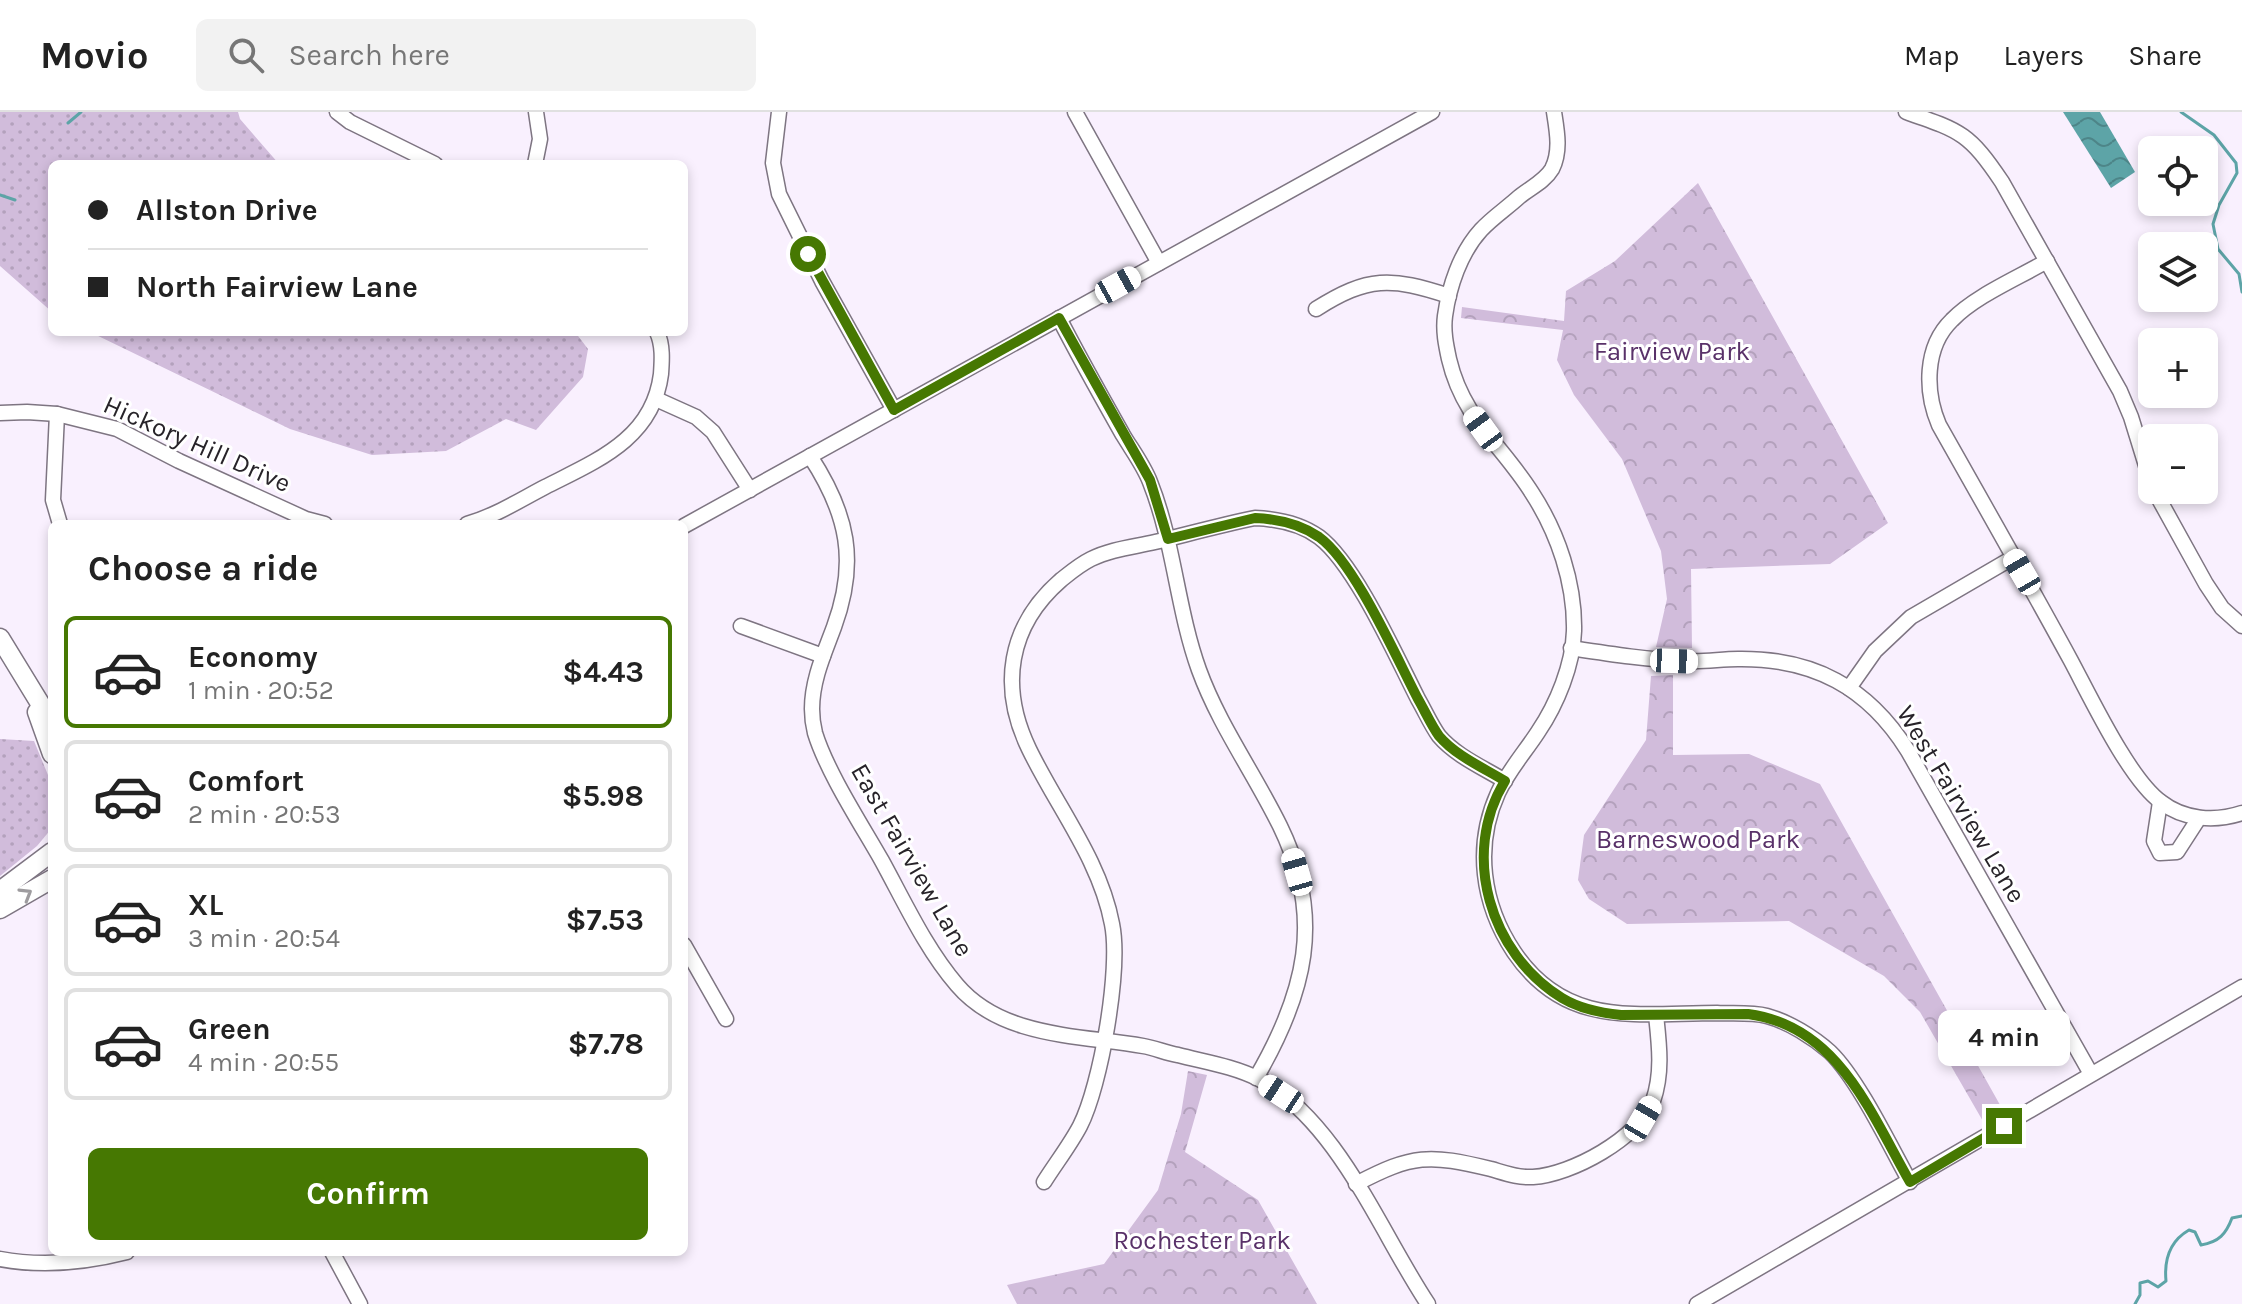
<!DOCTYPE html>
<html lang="en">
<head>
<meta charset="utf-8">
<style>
	:root { --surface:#fff; --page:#f2f2f2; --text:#222; --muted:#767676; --line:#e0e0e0; --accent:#467802 }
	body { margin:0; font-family:Karla,sans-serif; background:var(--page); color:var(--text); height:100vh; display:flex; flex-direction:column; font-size:30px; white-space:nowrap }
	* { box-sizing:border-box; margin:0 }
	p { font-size:26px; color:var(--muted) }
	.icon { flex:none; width:44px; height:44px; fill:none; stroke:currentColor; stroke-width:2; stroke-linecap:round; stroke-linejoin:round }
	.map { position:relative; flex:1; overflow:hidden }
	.side { position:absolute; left:48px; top:408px; width:640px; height:736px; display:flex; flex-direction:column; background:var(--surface); border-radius:12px; box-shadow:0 4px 12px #0003 }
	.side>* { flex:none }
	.guide { position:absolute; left:48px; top:48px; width:640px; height:176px; border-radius:12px; box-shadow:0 4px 12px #0003; display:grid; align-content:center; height:176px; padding:0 40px; background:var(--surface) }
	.fabs { position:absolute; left:2138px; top:24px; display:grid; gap:16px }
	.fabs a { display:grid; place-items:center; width:80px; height:80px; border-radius:12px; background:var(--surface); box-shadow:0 4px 12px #0003; font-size:40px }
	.end { position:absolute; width:36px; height:36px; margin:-18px; border:10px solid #467802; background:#fff; box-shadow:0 0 0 4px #fff }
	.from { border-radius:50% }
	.bubble { position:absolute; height:56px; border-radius:12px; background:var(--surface); box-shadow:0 4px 12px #0003; font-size:26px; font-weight:700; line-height:56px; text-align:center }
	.car { position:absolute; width:24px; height:48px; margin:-24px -12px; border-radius:10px; box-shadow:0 0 6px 2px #0007; background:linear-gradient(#fff 24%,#345 0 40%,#fff 0 76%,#345 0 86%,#fff 0) }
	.guide b { display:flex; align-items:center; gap:28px; height:76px; font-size:30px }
	.guide b+b { border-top:2px solid var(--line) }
	.guide i { width:20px; height:20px; background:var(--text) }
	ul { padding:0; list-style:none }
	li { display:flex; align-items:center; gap:24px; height:112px; margin:0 16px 12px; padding:0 24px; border:4px solid var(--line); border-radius:12px }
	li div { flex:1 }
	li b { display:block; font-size:30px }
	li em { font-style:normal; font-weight:700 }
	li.selected { border-color:var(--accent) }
	li>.icon { width:72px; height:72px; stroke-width:1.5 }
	h2 { padding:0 40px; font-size:36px; line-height:96px }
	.button { display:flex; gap:16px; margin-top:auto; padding:16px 40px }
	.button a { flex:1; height:92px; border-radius:12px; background:var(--accent); color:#fff; font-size:32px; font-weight:700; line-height:92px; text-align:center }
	header { display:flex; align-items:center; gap:48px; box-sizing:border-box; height:112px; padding:0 40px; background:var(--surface); border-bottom:2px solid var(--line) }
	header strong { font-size:38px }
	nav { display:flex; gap:44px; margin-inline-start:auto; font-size:28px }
	.search { width:560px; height:72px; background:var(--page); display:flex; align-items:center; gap:20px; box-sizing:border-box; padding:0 28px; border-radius:12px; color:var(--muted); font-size:30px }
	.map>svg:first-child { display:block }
	.grass { fill:url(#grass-dots) }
	.park { fill:url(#park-crowns) }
	.water { fill:url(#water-waves) }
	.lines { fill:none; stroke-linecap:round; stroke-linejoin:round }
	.stream { stroke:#5da4a7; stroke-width:3 }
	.minor-casing { stroke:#7e7582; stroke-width:17 }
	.major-casing { stroke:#7e7582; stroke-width:21 }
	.minor { stroke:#fff; stroke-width:14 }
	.major { stroke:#fff; stroke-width:18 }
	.oneway { stroke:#9e9c9f }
	.route { stroke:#467802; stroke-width:10 }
	.labels { text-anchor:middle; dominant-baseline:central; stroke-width:6; stroke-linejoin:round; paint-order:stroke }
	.park-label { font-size:26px; fill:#593169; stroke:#fff }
	.street-label { font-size:26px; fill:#272329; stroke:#fff }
</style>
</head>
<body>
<header>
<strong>Movio</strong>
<div class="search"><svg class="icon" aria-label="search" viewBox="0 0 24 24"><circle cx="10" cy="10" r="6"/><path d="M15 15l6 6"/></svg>Search here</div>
<nav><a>Map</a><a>Layers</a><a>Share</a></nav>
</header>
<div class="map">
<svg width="2242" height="1192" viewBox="0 0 2242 1192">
	<defs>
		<pattern id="grass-dots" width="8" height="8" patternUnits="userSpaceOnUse" patternTransform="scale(2)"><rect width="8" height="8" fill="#d1bcdb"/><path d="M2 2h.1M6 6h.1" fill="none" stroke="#b3a1bc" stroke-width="1.8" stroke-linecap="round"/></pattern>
		<pattern id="park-crowns" width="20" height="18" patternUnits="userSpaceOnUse" patternTransform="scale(2)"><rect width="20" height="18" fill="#d1bcdb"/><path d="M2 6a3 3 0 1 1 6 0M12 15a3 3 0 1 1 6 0" fill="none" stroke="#b3a1bc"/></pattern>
		<pattern id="water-waves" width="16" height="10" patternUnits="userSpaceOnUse" patternTransform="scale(2)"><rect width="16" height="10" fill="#5da4a7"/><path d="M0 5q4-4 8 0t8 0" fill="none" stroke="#4d8588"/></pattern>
	</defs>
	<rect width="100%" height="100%" fill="#f9f0fe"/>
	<g class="grass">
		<polygon points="0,0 238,0 240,7 279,52 52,52 52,200 0,154"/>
		<polygon points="90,220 575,220 588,237 583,265 536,318 506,307 446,339 372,343 290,317"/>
		<polygon points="0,627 34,629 48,663 52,716 37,734 0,764"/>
	</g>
	<g class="park">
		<polygon points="1698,71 1888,411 1830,452 1691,457 1692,536 1656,535 1667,487 1661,439 1622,347 1574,283 1557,248 1563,218 1461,206 1462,195 1564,209 1566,179 1615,149"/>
		<polygon points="1673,563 1673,643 1749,642 1820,672 2004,1000 1984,1011 1920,900 1884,864 1789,809 1627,812 1589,787 1578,768 1584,723 1646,628 1651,564"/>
		<polygon points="1188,959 1207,963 1185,1040 1258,1088 1317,1192 1017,1192 1007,1173 1104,1152 1158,1078 1181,1002"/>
	</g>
	<polygon class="water" points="2063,0 2100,0 2135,60 2111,76"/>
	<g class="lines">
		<g class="stream">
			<polyline points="2181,0 2214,23 2236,51 2237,61 2219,93 2213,112 2218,137 2239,162 2242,180"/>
			<polyline points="68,11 81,0"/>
			<polyline points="0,83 15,88"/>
			<path d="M 2135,1192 L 2140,1183 L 2140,1171 L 2148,1169 L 2158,1175 L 2166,1169 C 2164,1148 2170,1129 2189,1118 L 2195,1120 L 2201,1133 C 2219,1130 2226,1122 2232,1106 L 2242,1104"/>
		</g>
		<g class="minor-casing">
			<g id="minor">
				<polyline points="337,0 350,10 435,52"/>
				<polyline points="779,0 773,51 779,82 822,169 894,298"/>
				<polyline points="1075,0 1159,151"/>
				<path d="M 1554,0 C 1557,19 1561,39 1552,57 C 1545,69 1530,76 1519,85 C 1507,96 1492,106 1481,118 C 1460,141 1449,175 1445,204 C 1443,219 1446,233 1449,247 C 1463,307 1502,333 1532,381 C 1558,421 1575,471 1574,519 C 1573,553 1557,592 1538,620 C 1525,640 1508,659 1498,681 C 1474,734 1482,792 1514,840 C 1566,917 1637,901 1717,901 C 1733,902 1751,900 1767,904 C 1789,910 1813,925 1830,940 C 1858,967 1890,1034 1910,1070"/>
				<path d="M 1906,0 C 1961,19 1969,21 2002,70 L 2120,279 L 2131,305 L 2152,373"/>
				<polyline points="535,52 540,27 536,0"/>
				<path d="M 2047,149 C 2018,166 1975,184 1952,208 C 1924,235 1925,280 1939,313 C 1983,391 2027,468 2070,547 C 2090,584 2129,667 2161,690 C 2184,708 2215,710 2242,701"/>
				<path d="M 1316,197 C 1368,164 1391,165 1449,184"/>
				<path d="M 1059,206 C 1079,245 1101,284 1123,323 C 1132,338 1144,354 1150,370 C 1174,430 1177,497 1199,558 C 1219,613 1254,661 1280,714 C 1325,806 1305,882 1256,966"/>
				<polyline points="656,287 696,305 713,320 750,378"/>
				<polyline points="0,301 27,300 57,302 117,317 179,349 306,407 325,412"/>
				<polyline points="57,302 53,388 60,412"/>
				<path d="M 810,344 C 848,402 858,450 834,515 C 824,542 812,568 812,597 C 812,604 813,613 815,621 C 827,660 861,712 882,749 C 905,791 926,837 957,873 C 1002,926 1080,923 1143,934 C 1155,936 1166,941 1178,943 C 1205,950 1233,954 1259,967 C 1338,1009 1380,1120 1428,1192"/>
				<polyline points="2154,378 2206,472 2222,496 2242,514"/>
				<path d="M 467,412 C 495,404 520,388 545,375 C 596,349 653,327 661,262 C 662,248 663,233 657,220"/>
				<polyline points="684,414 1432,0"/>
				<polyline points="741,514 823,544"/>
				<path d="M 1571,536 C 1610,542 1648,548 1688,549 C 1705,550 1721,547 1738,547 C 1813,546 1868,575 1908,639 L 2091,962"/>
				<polyline points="1849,576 1875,539 1911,505 2014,445"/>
				<polyline points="2160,690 2154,729 2160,741 2177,740 2199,706"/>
				<polyline points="684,833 726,907"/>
				<path d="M 1044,1070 C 1056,1051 1070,1033 1080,1014 C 1101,973 1121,856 1112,812 C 1100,748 1057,695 1029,637 C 999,575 1008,514 1061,468 C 1071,460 1079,453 1091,447 C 1111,437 1133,435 1155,430 C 1188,422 1221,413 1255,406 C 1277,407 1301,412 1319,425 C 1355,452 1396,544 1418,587 C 1425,599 1431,613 1439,624 C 1456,644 1484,656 1505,669"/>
				<path d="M 1356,1072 C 1413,1042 1429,1042 1491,1057 C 1505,1061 1518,1066 1533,1065 C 1571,1063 1639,1026 1653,989 C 1663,961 1659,931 1656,903"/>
				<polyline points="332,1140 360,1192"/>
				<path d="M 0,1147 C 43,1155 84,1151 127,1140"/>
				<polyline points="1697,1192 2242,875"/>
			</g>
		</g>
		<g class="major-casing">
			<g id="major">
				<polyline points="0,526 52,611"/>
				<polyline points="37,600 52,642"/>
				<polyline points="0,779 52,740"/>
				<polyline points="0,797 52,767"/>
			</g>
		</g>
		<use href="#minor" class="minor"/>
		<use href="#major" class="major"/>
	</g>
	<defs><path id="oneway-chevron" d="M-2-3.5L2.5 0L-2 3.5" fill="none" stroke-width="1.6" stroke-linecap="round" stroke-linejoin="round" transform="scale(2)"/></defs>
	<use class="oneway" href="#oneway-chevron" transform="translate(26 782) rotate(-31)"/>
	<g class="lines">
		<path class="route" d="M 808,142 L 894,298 L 1059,206 L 1150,368 L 1168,427 L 1255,406 C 1277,407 1300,412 1319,425 C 1355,451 1396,545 1418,587 C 1425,599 1431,613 1439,624 C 1456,644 1484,656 1505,669 C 1460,742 1490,842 1562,886 C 1580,897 1601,901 1621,903 L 1748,902 C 1838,914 1870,1000 1910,1070 L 2004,1014"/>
	</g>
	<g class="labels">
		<g class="park-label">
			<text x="1672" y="239">Fairview Park</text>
			<text x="1698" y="727">Barneswood Park</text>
			<text x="1202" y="1128">Rochester Park</text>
		</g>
		<g class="street-label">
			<text transform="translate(197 332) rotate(24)">Hickory Hill Drive</text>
			<text transform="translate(1961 692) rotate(59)">West Fairview Lane</text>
			<text transform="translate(912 748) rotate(60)">East Fairview Lane</text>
		</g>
	</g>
</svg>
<div class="fabs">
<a><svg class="icon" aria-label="locate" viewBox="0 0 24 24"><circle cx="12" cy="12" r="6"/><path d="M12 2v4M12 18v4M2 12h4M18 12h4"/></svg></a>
<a><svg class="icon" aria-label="layers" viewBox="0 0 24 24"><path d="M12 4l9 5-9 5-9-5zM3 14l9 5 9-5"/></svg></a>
<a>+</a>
<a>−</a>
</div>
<i class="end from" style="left:808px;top:142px"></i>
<i class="end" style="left:2004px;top:1014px"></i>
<div class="bubble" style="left:1938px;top:898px;width:132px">4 min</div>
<i class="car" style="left:1118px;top:173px;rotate:61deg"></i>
<i class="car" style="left:1483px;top:317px;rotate:324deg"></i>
<i class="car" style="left:2022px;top:460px;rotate:330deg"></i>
<i class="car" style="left:1674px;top:549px;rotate:92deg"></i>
<i class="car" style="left:1297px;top:760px;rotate:344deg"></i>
<i class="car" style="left:1281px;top:982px;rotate:303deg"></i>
<i class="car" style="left:1643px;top:1007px;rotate:30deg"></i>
<div class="guide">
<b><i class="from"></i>Allston Drive</b>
<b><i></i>North Fairview Lane</b>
</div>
<section class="side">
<h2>Choose a ride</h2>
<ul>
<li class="selected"><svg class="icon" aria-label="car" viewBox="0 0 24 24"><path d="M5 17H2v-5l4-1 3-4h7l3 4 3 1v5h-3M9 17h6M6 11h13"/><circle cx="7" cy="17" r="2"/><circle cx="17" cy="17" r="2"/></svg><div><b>Economy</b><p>1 min · 20:52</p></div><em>$4.43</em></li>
<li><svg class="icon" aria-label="car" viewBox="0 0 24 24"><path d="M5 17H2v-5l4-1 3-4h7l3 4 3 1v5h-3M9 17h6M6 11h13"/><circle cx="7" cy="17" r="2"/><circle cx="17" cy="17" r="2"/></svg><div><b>Comfort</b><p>2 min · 20:53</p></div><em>$5.98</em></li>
<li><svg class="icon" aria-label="car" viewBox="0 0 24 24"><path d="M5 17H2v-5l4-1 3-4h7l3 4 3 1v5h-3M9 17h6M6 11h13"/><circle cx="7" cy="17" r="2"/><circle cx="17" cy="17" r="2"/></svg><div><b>XL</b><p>3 min · 20:54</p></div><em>$7.53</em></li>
<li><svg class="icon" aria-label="car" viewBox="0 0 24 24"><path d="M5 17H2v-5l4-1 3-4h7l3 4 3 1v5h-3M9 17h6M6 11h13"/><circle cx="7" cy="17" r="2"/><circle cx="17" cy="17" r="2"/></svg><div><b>Green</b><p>4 min · 20:55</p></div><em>$7.78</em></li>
</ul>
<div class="button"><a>Confirm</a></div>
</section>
</div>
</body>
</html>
